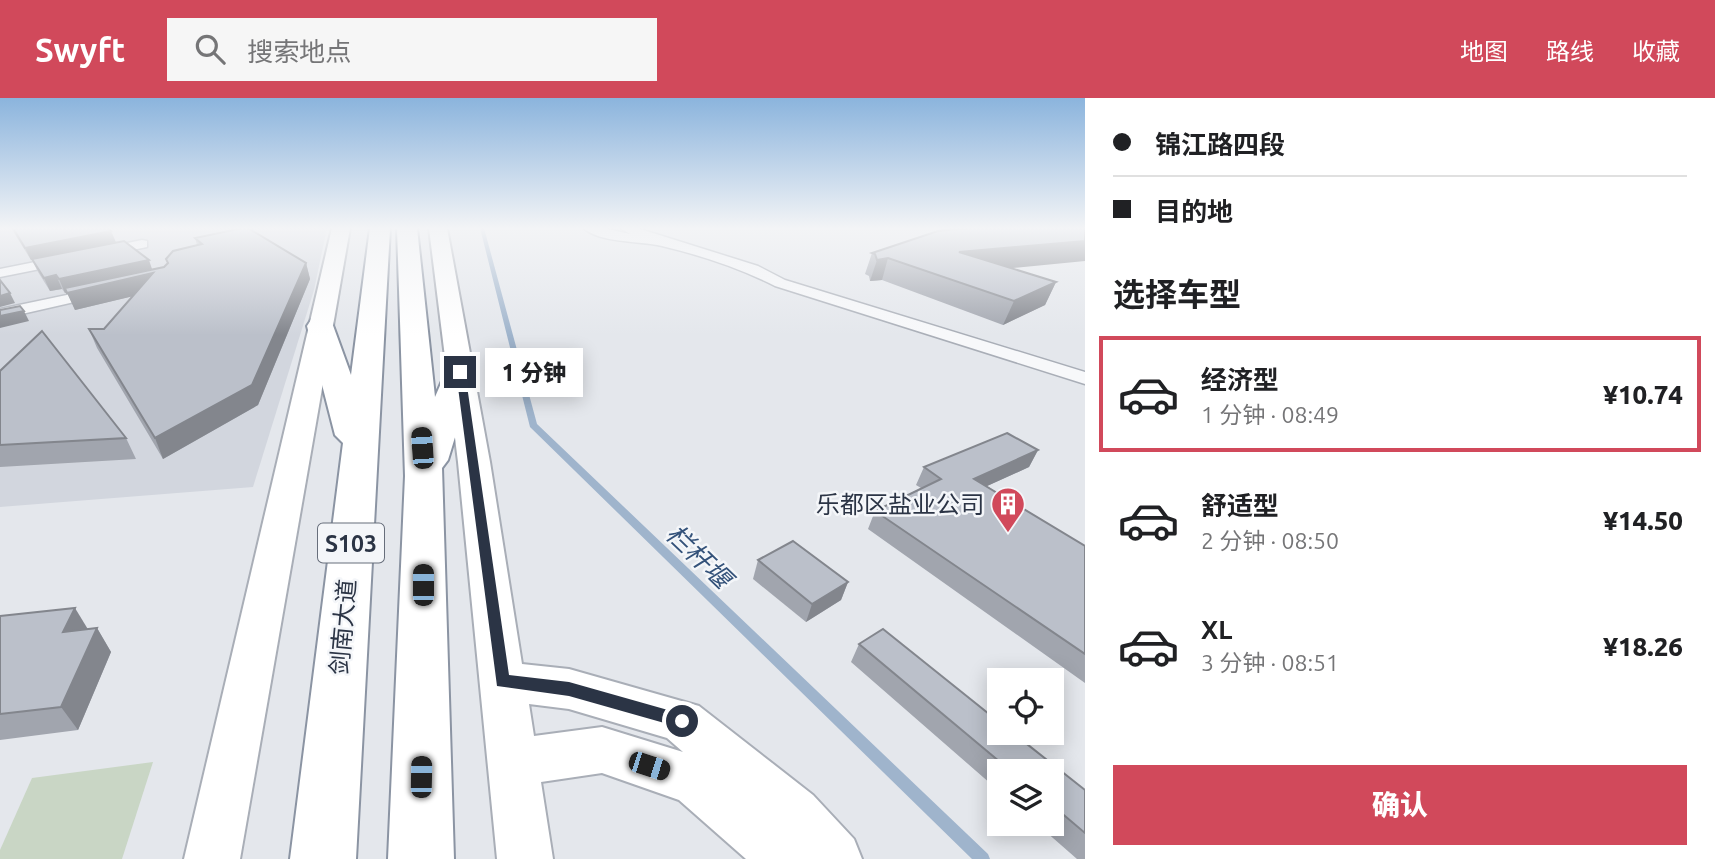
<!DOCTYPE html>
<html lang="zh">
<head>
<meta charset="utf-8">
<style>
	:root { --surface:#fff; --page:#f6f6f6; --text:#202124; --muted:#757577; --line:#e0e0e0; --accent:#d1495b }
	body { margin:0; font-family:Ubuntu,"Noto Sans SC",sans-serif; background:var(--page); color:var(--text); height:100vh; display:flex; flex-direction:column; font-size:26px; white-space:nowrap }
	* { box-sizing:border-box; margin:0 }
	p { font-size:23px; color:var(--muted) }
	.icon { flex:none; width:38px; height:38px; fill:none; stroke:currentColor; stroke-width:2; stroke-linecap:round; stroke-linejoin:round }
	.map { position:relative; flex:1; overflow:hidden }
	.panel { display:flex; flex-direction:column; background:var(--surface); width:630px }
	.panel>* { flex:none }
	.top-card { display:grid; align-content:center; height:154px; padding:0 28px; background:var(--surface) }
	.tools { position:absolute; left:987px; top:570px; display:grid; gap:14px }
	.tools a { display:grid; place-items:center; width:77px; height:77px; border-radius:0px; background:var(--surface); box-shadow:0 4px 18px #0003; font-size:35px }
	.end { position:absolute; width:32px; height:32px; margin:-16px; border:9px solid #2b3445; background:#fff; box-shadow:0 0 0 4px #fff }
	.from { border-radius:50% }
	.bubble { position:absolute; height:49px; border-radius:0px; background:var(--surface); box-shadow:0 4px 18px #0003; font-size:23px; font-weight:800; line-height:49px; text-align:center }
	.car { position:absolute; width:21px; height:42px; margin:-21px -10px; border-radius:9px; box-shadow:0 0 5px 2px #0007; background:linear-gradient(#222 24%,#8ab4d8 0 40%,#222 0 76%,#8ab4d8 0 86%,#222 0) }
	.top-card b { display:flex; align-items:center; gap:24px; height:66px; font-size:26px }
	.top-card b+b { border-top:2px solid var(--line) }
	.top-card i { width:18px; height:18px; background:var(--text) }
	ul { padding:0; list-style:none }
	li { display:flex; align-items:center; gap:21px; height:116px; margin:0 14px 10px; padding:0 14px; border:4px solid transparent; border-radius:0px }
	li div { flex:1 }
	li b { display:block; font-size:26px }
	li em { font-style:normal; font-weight:800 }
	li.current { border-color:var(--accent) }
	li>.icon { width:63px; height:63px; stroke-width:1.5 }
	h2 { padding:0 28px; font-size:32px; line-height:84px }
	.action { display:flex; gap:14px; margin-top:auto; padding:14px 28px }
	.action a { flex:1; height:80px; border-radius:0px; background:var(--accent); color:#fff; font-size:28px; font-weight:800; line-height:80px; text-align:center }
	header { display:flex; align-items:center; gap:42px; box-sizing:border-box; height:98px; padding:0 35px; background:var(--accent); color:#fff }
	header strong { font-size:33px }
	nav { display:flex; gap:38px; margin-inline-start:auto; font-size:24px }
	.search { width:490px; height:63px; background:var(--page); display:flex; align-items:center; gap:18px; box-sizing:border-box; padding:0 24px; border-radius:0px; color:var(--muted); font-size:26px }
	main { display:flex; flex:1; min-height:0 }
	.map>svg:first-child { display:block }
	.built { fill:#d2d6de }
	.green { fill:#c9d6c5 }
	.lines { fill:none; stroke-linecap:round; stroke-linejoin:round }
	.stream { fill:#9fb4cc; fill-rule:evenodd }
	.minor-casing { stroke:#a9aeb7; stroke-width:3 }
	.secondary-casing { stroke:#a9aeb7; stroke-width:4 }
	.trunk-casing { stroke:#8b94a3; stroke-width:4 }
	.minor { fill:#f7f8fa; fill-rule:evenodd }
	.secondary { fill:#fff; fill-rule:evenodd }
	.trunk { fill:#fff; fill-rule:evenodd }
	.wall { fill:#a1a5ae }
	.shaded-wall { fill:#83868d }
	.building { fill:#bbc0ca; stroke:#83868d; stroke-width:2 }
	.route { fill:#2b3445 }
	.labels { text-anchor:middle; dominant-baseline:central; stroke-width:5; stroke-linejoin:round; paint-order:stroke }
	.shield { fill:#f4f6f9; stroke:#676e7b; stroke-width:2 }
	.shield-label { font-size:23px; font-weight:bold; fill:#2b3445 }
	.poi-label { font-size:24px; fill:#2b3445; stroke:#f4f6f9; text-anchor:end }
	.street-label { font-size:24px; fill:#2b3445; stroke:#f4f6f9 }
	.water-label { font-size:26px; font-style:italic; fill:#34527a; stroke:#f4f6f9 }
</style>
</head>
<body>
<header>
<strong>Swyft</strong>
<div class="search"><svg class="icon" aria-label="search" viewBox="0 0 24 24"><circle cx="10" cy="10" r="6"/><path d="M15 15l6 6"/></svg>搜索地点</div>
<nav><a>地图</a><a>路线</a><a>收藏</a></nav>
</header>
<main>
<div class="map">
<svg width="1085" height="761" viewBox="0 0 1085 761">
	<rect width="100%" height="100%" fill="#e4e7ec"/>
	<polygon class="built" points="0,130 327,130 314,192 253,389 0,409"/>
	<polygon class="green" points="153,664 122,761 0,761 0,752 32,680"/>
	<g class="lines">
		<polygon class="stream" points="480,130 484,130 537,326 988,756 990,761 972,761 530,329"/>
		<g class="minor-casing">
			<g id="minor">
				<path d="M 583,130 L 603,130 L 630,136 L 620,130 L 637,130 L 758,168 L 785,182 L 1085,274 L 1085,286 L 775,188 C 740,170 700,157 662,148 C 637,142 603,146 583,130 Z"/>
				<polygon points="142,142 147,143 147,149 103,158 96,154 98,151"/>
				<polygon points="65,158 72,162 70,165 0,179 0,171"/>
				<polygon points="100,190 107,194 105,197 0,221 0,211"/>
			</g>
		</g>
		<g class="secondary-casing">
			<g id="secondary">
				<polygon points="332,130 350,130 240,761 184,761"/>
				<path d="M 429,130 L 447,130 L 490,364 L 522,566 L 569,571 L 699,608 L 813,697 L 854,741 L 862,761 L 746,761 L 679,702 L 602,675 L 541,684 L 553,761 L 497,761 L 458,364 ZM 529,606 L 569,611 L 667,640 L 683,654 L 602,629 L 534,638 Z"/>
			</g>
		</g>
		<g class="trunk-casing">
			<g id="trunk">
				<polygon points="370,130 390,130 356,761 290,761 343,345 335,337 307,228 311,222 321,220 331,222 351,277"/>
				<polygon points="397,130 417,130 435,299 449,267 460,265 471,267 475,274 448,362 442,370 454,761 388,761 405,378"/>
			</g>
		</g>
		<use href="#minor" class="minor"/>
		<use href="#secondary" class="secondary"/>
		<use href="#trunk" class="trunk"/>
	</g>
	<g class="wall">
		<polygon points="11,130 115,130 109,131 111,133 116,144 152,171 164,169 197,147 195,140 306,165 310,181 258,307 163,361 97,250 89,231 104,231 133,198 75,212 67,194 65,195 62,191 50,193 38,174 32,162 31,162"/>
		<polygon points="872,155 1010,170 1056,184 1045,207 1003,227 882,182 870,183 869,178 865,176"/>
		<polygon points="0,273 126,340 136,361 0,369"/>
		<polygon points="1038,352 1029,369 987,388 1085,448 1085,585 868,431 875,413 921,390 916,387 924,369"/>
		<polygon points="758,462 848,484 841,502 806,524 753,481"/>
		<polygon points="0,518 88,531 97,530 111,554 78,632 0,642"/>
		<polygon points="859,546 1085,692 1085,761 1077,761 1037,726 1052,726 1052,674 999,674 999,693 851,564"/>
	</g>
	<g class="shaded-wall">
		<polygon points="111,133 116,145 31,162 25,150"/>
		<polygon points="1085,143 1085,163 951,176 959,154"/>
		<polygon points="888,160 882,182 870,183 877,162"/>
		<polygon points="149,162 159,192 75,212 67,195 65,190 67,194 65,195 59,181"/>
		<polygon points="306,165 310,181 258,307 163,361 155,340"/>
		<polygon points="56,177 62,191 50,193 44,180"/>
		<polygon points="1056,184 1045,207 1003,227 1014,203"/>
		<polygon points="10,195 15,205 0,209 0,198"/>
		<polygon points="24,213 29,223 0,230 0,218"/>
		<polygon points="1038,352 1029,369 965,398 974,381"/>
		<polygon points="848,484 841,502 806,524 812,506"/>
		<polygon points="75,510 89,533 63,534"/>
		<polygon points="97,530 111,554 78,632 61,609"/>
	</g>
	<g class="building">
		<polygon points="13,130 108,130 111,133 25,150"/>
		<polygon points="243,130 248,130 306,165 252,287 155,340 89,231 104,231 153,175 67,195 65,190 164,169 168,165 166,161 173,153 202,146 195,140"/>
		<polygon points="969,130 1085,130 1085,143 959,154 1056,184 1014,203 888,160 877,162 875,156 872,155 938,133"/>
		<polygon points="124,143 149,162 59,181 56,177 44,180 32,161"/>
		<polygon points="0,182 10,195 0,198"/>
		<polygon points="20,208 24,213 0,218 0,212"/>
		<polygon points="42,233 126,340 0,347 0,273"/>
		<polygon points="1007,335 1038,352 974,381 1085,448 1085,556 875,413 941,381 924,369"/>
		<polygon points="793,443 848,484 812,506 758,462"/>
		<polygon points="75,510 63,534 97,530 61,609 0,616 0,518"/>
		<polygon points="883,531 999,624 999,635 1013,635 1085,692 1085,735 1052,707 1052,674 1012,674 859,546"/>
	</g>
	<linearGradient id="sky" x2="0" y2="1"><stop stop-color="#8bb4dd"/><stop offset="0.55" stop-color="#f3f4f6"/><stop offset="1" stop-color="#f3f4f6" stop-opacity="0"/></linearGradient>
	<rect width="1085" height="237" fill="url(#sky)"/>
	<polygon class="route" points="460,271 465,274 509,577 569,584 682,616 688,618 691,623 688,628 682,630 569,598 497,588 456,274"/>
	<defs>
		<g id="building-pin" transform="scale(1.75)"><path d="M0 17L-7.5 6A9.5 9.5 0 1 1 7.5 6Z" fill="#d1495b" stroke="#f4f6f9"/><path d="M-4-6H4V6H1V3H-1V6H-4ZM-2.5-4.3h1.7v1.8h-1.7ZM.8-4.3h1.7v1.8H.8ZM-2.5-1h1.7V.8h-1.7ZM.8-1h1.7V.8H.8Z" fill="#fff"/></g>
	</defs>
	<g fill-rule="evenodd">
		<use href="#building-pin" x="1008" y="406"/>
	</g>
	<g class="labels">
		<rect class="shield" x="318" y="425.5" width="66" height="39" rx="5"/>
		<g class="shield-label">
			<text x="351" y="445">S103</text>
		</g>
		<g class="poi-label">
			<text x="984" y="406">乐都区盐业公司</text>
		</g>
		<g class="street-label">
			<text transform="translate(343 529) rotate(-85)">剑南大道</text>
		</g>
		<g class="water-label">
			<text transform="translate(699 458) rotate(44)">栏杆堰</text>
		</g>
	</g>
</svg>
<div class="tools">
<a><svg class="icon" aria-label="locate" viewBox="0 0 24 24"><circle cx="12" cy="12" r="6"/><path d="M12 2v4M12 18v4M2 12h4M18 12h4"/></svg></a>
<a><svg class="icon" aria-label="layers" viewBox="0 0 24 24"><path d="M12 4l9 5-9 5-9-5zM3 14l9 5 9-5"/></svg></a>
</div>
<i class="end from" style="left:682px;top:623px"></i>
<i class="end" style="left:460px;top:274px"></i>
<div class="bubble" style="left:485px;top:250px;width:98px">1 分钟</div>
<i class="car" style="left:422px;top:350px;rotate:356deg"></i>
<i class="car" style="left:423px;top:487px;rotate:0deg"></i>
<i class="car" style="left:649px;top:668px;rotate:108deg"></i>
<i class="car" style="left:421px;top:679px;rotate:1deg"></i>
</div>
<section class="panel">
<div class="top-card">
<b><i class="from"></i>锦江路四段</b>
<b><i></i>目的地</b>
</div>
<h2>选择车型</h2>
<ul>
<li class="current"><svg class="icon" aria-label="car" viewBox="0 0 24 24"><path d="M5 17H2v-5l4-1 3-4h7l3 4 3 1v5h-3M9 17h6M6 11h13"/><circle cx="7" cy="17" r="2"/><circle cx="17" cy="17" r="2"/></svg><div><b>经济型</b><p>1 分钟 · 08:49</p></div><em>¥10.74</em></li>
<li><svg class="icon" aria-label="car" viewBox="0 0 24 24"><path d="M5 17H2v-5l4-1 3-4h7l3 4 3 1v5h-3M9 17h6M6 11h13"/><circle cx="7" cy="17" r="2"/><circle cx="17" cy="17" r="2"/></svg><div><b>舒适型</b><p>2 分钟 · 08:50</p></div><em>¥14.50</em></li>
<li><svg class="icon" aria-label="car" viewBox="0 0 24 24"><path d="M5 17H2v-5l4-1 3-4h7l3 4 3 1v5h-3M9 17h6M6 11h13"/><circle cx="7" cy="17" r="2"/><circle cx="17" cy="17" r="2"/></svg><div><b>XL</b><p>3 分钟 · 08:51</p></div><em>¥18.26</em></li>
</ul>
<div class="action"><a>确认</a></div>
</section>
</main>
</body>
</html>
